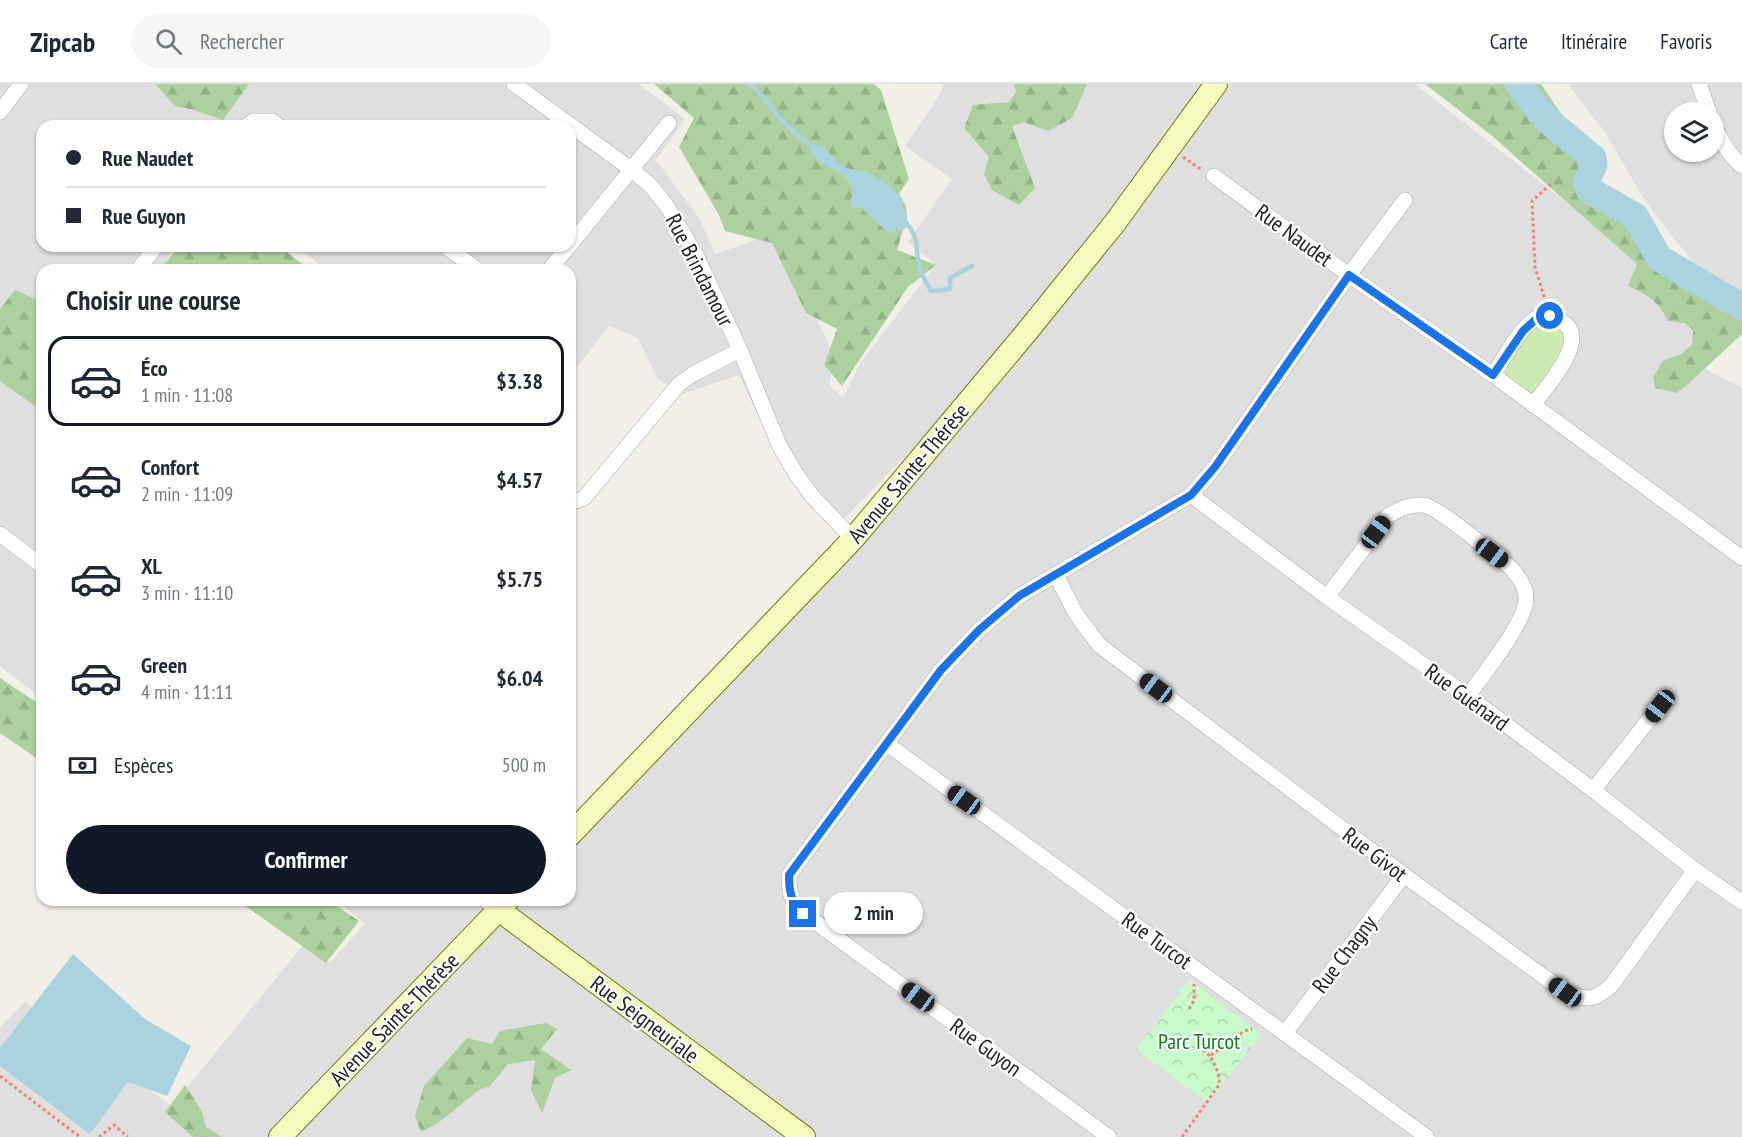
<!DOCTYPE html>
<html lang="fr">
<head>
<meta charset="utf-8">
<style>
	:root { --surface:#fff; --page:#f6f6f7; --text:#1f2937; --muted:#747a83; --line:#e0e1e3; --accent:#111827 }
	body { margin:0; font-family:"PT Sans Narrow",sans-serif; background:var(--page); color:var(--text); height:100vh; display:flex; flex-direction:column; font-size:22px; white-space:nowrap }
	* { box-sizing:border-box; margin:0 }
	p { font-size:20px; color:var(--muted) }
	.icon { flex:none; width:33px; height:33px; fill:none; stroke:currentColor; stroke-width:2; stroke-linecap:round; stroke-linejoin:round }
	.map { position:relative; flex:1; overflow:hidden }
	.drawer { position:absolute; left:36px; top:180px; width:540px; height:642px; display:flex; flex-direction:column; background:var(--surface); border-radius:18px; box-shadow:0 2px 4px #0004 }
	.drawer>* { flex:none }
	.top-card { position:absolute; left:36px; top:36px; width:540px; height:132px; border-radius:18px; box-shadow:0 2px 4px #0004; display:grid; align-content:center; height:132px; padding:0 30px; background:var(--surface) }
	.tools { position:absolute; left:1664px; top:18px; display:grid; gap:12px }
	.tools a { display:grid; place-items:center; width:60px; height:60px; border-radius:50%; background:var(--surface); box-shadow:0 2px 4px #0004; font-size:30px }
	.end { position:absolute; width:27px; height:27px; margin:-14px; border:8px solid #1a73e8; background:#fff; box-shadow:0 0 0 3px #fff }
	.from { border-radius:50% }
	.bubble { position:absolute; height:42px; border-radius:21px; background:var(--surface); box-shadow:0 2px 4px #0004; font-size:20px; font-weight:800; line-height:42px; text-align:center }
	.car { position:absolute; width:18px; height:36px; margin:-18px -9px; border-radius:8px; box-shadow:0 0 4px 2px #0007; background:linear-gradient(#222 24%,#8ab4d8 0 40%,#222 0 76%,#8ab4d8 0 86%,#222 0) }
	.top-card b { display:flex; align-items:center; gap:21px; height:57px; font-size:22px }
	.top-card b+b { border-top:2px solid var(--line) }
	.top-card i { width:15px; height:15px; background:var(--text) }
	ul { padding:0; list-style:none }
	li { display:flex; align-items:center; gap:18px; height:90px; margin:0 12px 9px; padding:0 18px; border:3px solid transparent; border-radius:18px }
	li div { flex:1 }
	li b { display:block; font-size:22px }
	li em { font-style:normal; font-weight:800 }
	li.current { border-color:var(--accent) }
	li>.icon { width:54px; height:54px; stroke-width:1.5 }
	h2 { padding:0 30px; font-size:27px; line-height:72px }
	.pay { display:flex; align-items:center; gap:15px; height:66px; padding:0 30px; font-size:22px }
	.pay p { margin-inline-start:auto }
	.button { display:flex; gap:12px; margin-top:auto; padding:12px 30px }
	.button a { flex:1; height:69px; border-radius:36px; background:var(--accent); color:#fff; font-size:24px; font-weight:800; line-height:69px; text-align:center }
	header { display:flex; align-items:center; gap:36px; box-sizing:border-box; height:84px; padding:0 30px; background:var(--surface); border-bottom:2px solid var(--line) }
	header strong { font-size:28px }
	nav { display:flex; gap:33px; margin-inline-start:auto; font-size:21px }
	.search { width:420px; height:54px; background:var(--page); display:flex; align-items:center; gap:15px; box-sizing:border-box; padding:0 21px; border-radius:33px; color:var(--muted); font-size:22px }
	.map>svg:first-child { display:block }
	.residential { fill:#e0dfdf; fill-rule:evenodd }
	.grass { fill:#cdebb0 }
	.forest { fill:url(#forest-firs) }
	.park { fill:url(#park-crowns) }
	.water { fill:#aad3df }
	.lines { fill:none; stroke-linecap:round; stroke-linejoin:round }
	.stream { stroke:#aad3df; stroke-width:4.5 }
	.river { stroke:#aad3df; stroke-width:27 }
	.street-casing { stroke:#a9a9a9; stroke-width:16 }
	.secondary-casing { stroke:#707d05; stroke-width:24 }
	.path { stroke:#fa8072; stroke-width:3; stroke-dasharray:3 3; stroke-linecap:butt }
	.street { stroke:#fff; stroke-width:15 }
	.secondary { stroke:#f7fabf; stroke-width:22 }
	.route { stroke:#1a73e8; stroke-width:8 }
	.labels { text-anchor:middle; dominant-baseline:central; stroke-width:4.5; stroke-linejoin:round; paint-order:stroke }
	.street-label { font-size:22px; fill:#222; stroke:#fff }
	.park-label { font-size:22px; fill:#0c8416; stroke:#fff }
</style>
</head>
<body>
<header>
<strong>Zipcab</strong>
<div class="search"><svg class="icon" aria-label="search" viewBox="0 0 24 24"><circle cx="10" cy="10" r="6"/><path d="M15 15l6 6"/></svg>Rechercher</div>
<nav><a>Carte</a><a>Itinéraire</a><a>Favoris</a></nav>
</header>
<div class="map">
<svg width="1742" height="1053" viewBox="0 0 1742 1053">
	<defs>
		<pattern id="forest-firs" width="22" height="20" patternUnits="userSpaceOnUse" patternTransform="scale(1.5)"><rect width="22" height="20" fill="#add19e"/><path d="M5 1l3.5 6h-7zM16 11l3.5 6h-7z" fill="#95b388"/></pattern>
		<pattern id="park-crowns" width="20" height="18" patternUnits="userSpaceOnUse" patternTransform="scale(1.5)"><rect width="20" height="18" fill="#c8facc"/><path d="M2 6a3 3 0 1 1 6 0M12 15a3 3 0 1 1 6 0" fill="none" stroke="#acd6af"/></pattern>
	</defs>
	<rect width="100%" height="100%" fill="#f2efe9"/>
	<g class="residential">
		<polygon points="0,0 639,0 685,35 656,76 700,135 715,170 776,149 835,273 829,301 843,314 860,279 936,181 908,158 952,95 905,62 940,11 944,0 1415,0 1735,250 1703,284 1742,304 1742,1053 0,1053 0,943 25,918 172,1022 303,861 330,879 365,840 336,816 570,816 570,751 1017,258 837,442 810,423 793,400 776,371 739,291 683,310 657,294 638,254 609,242 570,292 570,186 328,186 295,162 570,162 570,42 42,42 42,162 176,162 160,186 42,186 42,614 0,582"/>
		<path d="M 1568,0 L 1742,0 L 1742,212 L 1696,182 L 1645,117 L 1605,48 ZM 1674,28 L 1713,28 L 1713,68 L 1674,68 Z"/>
	</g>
	<polygon class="grass" points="1550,232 1572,249 1533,321 1493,291 1523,247"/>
	<g class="forest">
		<polygon points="155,0 249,0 223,36 191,25 175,22"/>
		<polygon points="654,0 874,0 881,6 909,95 899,110 906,122 908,141 903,146 897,166 936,181 908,203 842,302 824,281 837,245 806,229 772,159 725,147 719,131 679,63 694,34"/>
		<polygon points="1014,0 1087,0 1072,34 1048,47 1024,38 1012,42 1035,104 1019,121 992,106 984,90 989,73 964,44 973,21 1009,18 1016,8"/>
		<path d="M 1425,0 L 1541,0 L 1557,24 L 1594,70 L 1602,109 L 1642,126 L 1674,172 L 1742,222 L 1742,250 L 1685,303 L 1676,309 L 1655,304 L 1653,293 L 1663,277 L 1681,270 L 1692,261 L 1693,246 L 1685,239 L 1668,237 C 1658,217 1648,211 1628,202 L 1637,180 L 1491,51 Z"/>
		<polygon points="179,162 279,162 310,186 163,186 162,183"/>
		<polygon points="15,206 42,218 42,327 0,297 0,225"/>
		<polygon points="0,594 42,622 42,678 0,649"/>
		<polygon points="237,816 328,816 359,837 326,879"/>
		<polygon points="546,939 557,945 541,965 571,986 555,994 542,1029 531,1006 535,976 508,980 490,1002 479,1006 438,1039 421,1048 415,1032 424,1002 467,954 492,960 500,947"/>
		<polygon points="185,1001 201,1026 206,1043 222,1053 193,1053 165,1028"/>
	</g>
	<polygon class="park" points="1189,896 1261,950 1208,1019 1136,965"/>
	<g class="water">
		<path d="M 808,60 L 824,62 C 831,72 841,84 853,86 C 858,86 862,86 867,88 C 894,101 904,111 908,141 L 903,146 L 897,146 L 890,150 L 860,123 L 851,124 L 850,116 L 853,111 C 850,83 828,89 814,73 C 811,69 809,63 808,60 Z"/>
		<polygon points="73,870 145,935 191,962 167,1012 128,998 90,1050 0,982 0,964"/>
	</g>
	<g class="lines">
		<g class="stream">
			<polyline points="748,0 757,6 781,36 808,60"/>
			<path d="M 908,141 C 918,153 916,161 918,177 C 920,188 925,197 931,207 L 950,205 L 950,194 L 972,182"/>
		</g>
		<polyline class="river" points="1518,0 1547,36 1593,74 1594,80 1586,99 1589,106 1635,132 1659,174 1742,223"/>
		<g class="street-casing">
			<g id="street">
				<polyline points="514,0 632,86 651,102 667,122 696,171 740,266 779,361 796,390 812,412 853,455"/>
				<polyline points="1699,0 1709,28"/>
				<polyline points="0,28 21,0"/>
				<path d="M 1713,38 C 1719,54 1729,71 1742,82"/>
				<polyline points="246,42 253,37 272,37 279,42"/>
				<polyline points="1214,92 1349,191 1493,291 1742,474"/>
				<polyline points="570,161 669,39"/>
				<polyline points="445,162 478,186"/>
				<polyline points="138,186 156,162"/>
				<polyline points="549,186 569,162"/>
				<path d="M 1493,291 C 1503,276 1520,244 1535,235 C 1543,231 1555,232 1562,237 C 1591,256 1546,303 1533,321"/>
				<polyline points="1191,411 1327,513 1468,612 1593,706 1695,786 1742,818"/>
				<polyline points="570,419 584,414 679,300 693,290 740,266"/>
				<polyline points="0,450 42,482"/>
				<path d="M 1056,491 L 1076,530 L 1099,561 L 1404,791 L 1565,908 C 1587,916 1592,918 1611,902 L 1695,786"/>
				<path d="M 1327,513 L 1388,432 C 1399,425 1409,420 1423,421 C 1438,422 1494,471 1510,483 C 1518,492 1527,503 1526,516 C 1525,539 1482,592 1468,612"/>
				<polyline points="887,660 1427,1053"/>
				<polyline points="1593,706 1660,622"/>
				<polyline points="485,816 499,826"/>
				<polyline points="1285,949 1404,791"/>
				<path d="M 1109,1053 L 803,829 C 791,816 789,810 789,791 L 941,586 L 979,546 L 1019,512 L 1191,411 L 1215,383 L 1349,191 L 1405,116"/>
			</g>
		</g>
		<g class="secondary-casing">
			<g id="secondary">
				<polyline points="570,751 853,455 1025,250 1114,140 1216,0"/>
				<polyline points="499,826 804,1053"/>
				<polyline points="280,1053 508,816"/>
			</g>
		</g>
		<g class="path">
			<polyline points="1183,73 1202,86"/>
			<polyline points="1546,219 1535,183 1532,117 1553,98"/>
			<polyline points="1189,925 1194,917 1194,900"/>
			<polyline points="1203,966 1210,972"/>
			<polyline points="0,992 80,1053"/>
			<polyline points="99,1053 114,1041 128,1053"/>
			<path d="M 1182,1053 L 1219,1001 C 1220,989 1216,983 1210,972 L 1244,947 L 1252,945"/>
		</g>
		<use href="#street" class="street"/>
		<use href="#secondary" class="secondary"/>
	</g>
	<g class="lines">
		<path class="route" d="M 803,830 C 791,816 789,810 789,791 L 941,586 L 979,546 L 1019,512 L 1191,411 L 1215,383 L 1349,191 L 1493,291 L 1523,247 L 1536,235 L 1550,232"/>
	</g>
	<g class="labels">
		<g class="street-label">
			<text transform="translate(1294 151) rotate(36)">Rue Naudet</text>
			<text transform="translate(700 186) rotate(63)">Rue Brindamour</text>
			<text transform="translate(908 389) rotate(-50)">Avenue Sainte-Thérèse</text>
			<text transform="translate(1467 613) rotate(36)">Rue Guénard</text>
			<text transform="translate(1375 770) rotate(37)">Rue Givot</text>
			<text transform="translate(1157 856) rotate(36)">Rue Turcot</text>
			<text transform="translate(1344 870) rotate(-53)">Rue Chagny</text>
			<text transform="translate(394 935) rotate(-46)">Avenue Sainte-Thérèse</text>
			<text transform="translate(645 935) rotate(37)">Rue Seigneuriale</text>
			<text transform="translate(986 963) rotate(36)">Rue Guyon</text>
		</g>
		<g class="park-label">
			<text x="1199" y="957">Parc Turcot</text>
		</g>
	</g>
</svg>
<div class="tools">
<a><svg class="icon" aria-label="layers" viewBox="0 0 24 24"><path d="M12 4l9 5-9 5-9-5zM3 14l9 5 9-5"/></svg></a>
</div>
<i class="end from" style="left:1550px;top:232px"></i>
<i class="end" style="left:803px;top:830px"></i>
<div class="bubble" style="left:824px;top:808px;width:99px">2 min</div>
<i class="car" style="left:1376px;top:448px;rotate:37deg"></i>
<i class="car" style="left:1492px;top:469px;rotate:127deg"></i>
<i class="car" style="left:1156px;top:604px;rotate:307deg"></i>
<i class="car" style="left:1660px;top:622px;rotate:218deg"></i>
<i class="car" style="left:964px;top:716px;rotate:306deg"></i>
<i class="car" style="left:1565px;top:908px;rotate:306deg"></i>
<i class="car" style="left:918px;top:913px;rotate:306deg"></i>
<div class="top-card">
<b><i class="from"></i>Rue Naudet</b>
<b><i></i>Rue Guyon</b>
</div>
<section class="drawer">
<h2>Choisir une course</h2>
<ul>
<li class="current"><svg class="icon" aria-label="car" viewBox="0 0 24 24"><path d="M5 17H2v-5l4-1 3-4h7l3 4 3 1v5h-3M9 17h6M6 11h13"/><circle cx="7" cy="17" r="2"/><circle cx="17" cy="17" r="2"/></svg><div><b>Éco</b><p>1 min · 11:08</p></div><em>$3.38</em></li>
<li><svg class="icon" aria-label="car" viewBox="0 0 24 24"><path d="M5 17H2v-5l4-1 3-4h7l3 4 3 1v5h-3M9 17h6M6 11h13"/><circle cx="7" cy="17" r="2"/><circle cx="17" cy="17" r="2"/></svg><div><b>Confort</b><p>2 min · 11:09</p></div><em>$4.57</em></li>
<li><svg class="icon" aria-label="car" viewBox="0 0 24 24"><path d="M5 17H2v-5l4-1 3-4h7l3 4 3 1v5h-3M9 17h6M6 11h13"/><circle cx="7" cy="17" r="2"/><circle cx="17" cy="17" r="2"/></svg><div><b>XL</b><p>3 min · 11:10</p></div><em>$5.75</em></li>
<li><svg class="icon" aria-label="car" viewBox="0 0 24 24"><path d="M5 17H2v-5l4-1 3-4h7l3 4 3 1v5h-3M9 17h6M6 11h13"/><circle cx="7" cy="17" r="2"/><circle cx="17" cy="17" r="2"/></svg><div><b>Green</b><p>4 min · 11:11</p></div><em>$6.04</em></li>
</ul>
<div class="pay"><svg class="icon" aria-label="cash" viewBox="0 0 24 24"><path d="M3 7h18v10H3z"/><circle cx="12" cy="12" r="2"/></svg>Espèces<p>500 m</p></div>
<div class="button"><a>Confirmer</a></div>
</section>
</div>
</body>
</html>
